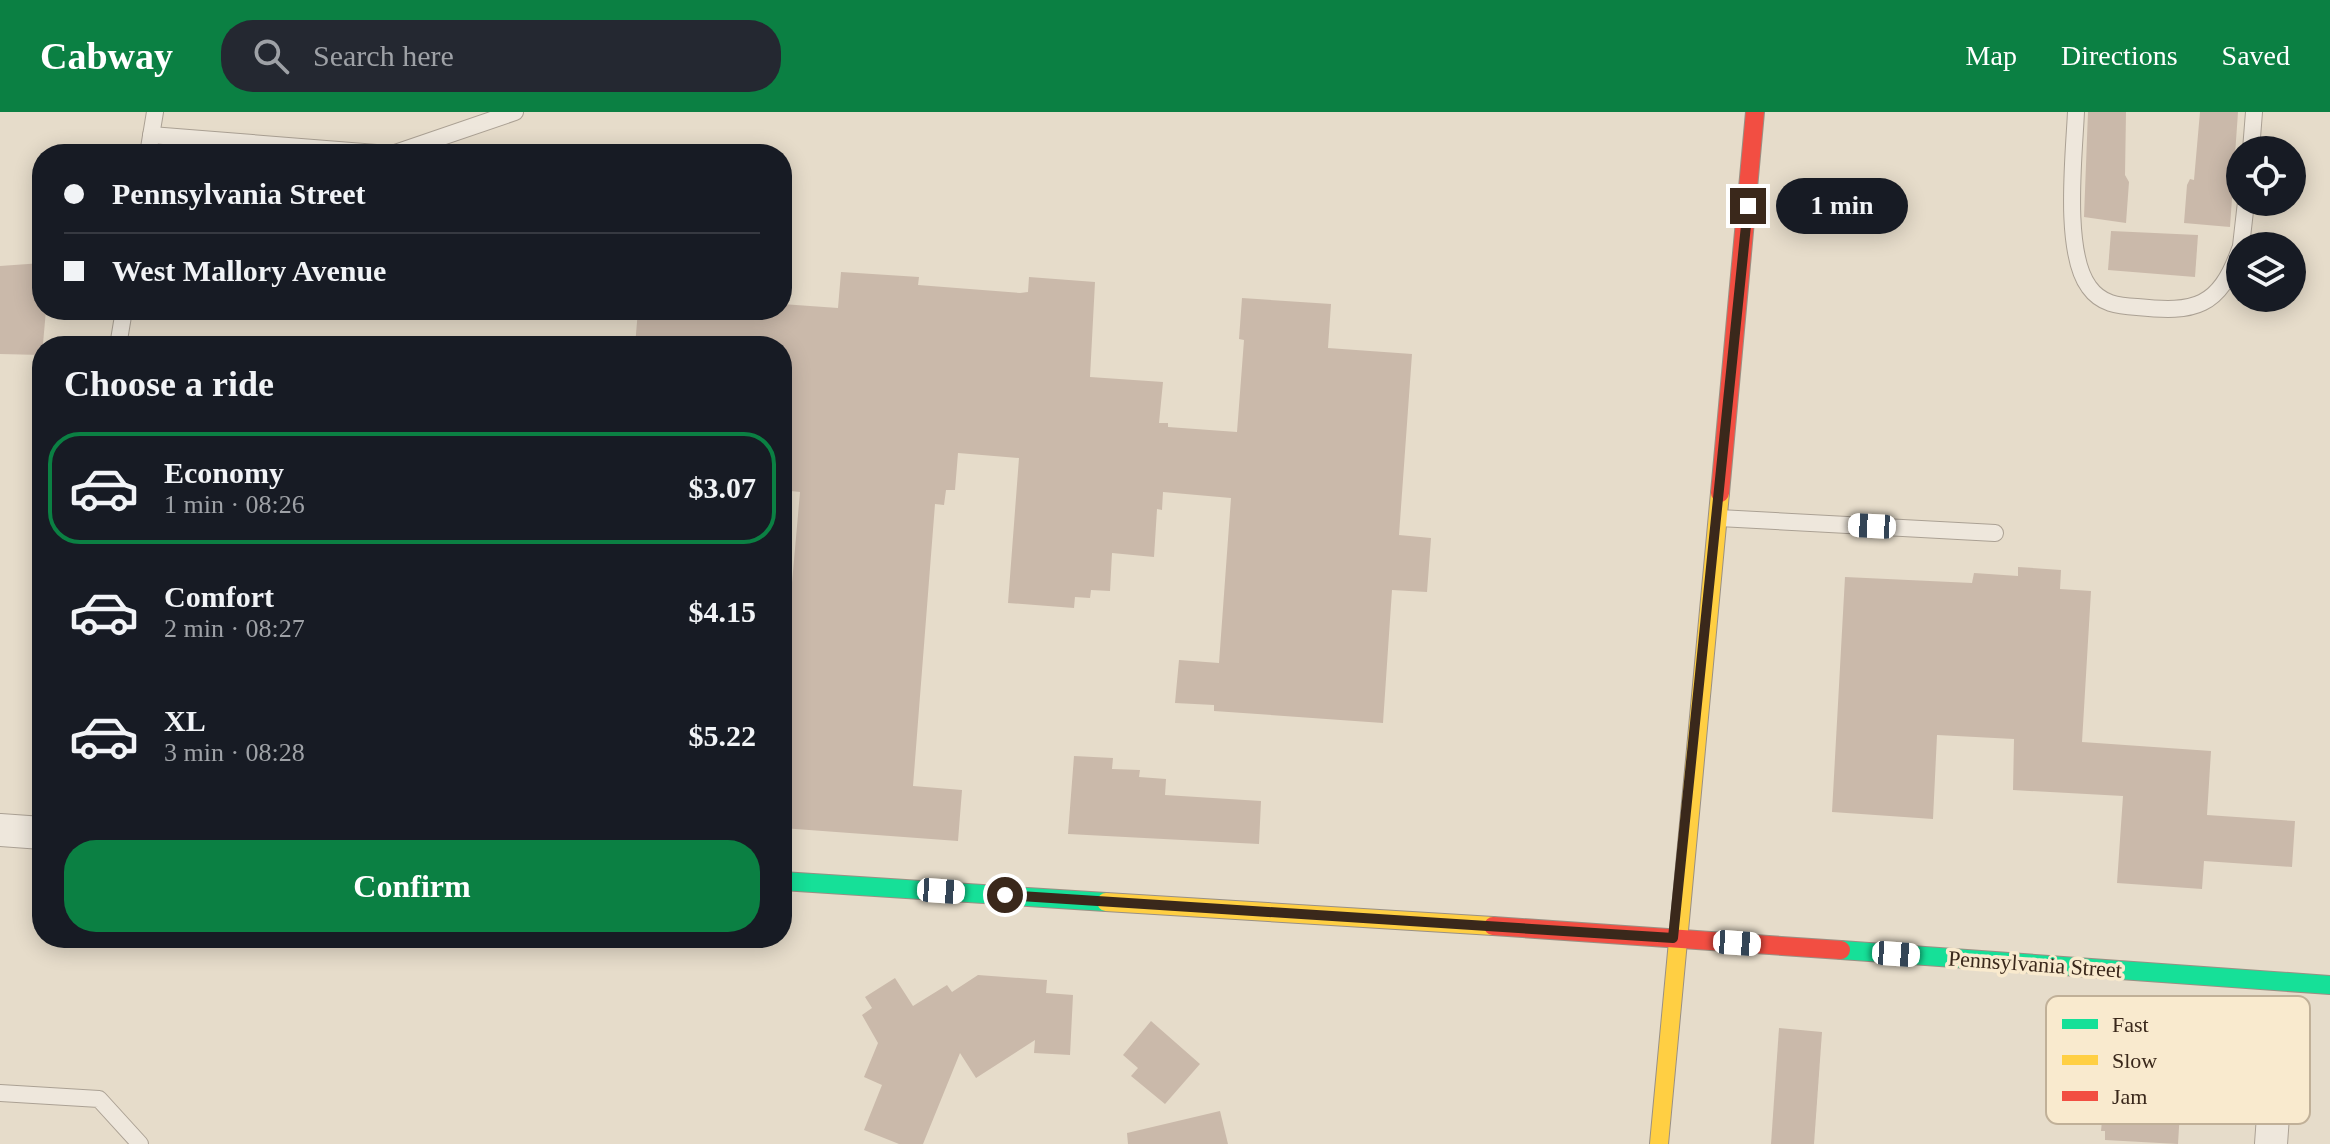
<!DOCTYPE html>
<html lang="en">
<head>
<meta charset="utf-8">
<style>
	:root { --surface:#171b24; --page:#242831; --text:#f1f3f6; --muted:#9ea1a6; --line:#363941; --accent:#0b8043 }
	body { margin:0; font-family:Georgia,serif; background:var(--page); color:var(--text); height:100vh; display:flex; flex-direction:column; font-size:30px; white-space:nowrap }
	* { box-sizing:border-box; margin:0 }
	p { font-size:26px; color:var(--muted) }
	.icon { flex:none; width:44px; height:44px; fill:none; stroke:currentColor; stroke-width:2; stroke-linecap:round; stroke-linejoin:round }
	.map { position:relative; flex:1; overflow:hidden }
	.sheet { position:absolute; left:32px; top:224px; width:760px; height:612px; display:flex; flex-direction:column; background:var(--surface); border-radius:32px; box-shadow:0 4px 20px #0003 }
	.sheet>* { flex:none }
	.hud { position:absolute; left:32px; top:32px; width:760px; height:176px; border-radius:32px; box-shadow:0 4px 20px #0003; display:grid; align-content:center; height:176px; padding:0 32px; background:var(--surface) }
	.tools { position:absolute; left:2226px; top:24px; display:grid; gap:16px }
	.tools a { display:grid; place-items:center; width:80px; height:80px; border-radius:50%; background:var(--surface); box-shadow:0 4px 20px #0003; font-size:40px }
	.end { position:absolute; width:36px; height:36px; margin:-18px; border:10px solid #3a281b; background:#fff; box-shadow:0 0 0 4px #fff }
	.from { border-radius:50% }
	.bubble { position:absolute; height:56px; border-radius:28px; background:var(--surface); box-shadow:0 4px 20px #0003; font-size:26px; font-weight:700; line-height:56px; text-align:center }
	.car { position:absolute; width:24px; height:48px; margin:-24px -12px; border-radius:10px; box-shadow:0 0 6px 2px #0007; background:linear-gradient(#fff 24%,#345 0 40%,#fff 0 76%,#345 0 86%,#fff 0) }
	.hud b { display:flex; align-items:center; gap:28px; height:76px; font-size:30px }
	.hud b+b { border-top:2px solid var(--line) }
	.hud i { width:20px; height:20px; background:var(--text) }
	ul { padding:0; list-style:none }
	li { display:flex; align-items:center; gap:24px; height:112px; margin:0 16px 12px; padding:0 16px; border:4px solid transparent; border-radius:32px }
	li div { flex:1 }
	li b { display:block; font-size:30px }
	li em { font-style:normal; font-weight:700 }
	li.on { border-color:var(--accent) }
	li>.icon { width:72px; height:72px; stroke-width:1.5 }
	h2 { padding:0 32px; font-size:36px; line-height:96px }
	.cta { display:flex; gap:16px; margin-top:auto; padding:16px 32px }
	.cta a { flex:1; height:92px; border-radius:32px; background:var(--accent); color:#fff; font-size:32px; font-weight:700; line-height:92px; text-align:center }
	header { display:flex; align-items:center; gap:48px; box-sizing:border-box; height:112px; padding:0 40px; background:var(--accent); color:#fff }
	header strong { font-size:38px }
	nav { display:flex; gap:44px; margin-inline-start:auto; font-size:28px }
	.search { width:560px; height:72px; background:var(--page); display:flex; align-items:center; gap:20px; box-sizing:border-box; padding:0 28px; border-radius:32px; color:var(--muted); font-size:30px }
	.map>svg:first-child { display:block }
	.building { fill:#cab9aa }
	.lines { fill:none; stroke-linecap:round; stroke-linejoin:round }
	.lane-casing { stroke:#aba194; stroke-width:18 }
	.street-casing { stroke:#aba194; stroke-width:34 }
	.fast-casing { stroke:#9a9084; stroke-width:20 }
	.slow-casing { stroke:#9a9084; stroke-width:20 }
	.jam-casing { stroke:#9a9084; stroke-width:20 }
	.lane { stroke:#eee7dc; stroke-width:16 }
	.street { stroke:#eee7dc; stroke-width:32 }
	.fast { stroke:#16e098; stroke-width:18 }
	.slow { stroke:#ffcf43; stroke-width:18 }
	.jam { stroke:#f24e42; stroke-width:18 }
	.route { stroke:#3a281b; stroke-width:10 }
	.labels { text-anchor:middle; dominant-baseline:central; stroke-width:7; stroke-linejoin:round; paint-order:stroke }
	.street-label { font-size:22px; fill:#3a281b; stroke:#f9eace }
	.key { fill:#f9eace; stroke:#c0b098; stroke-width:2 }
	.key-label { font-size:22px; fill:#3a281b }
</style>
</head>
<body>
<header>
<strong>Cabway</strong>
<div class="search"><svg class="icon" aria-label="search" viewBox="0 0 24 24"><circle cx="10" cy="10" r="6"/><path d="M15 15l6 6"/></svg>Search here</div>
<nav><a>Map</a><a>Directions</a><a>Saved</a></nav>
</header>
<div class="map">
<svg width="2330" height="1032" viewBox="0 0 2330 1032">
	<rect width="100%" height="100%" fill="#e6dcca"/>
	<g class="building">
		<polygon points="2088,0 2126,0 2125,63 2129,70 2126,111 2084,105"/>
		<polygon points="2200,0 2238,0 2230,115 2184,111 2187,73 2190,67 2194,68"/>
		<polygon points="2111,119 2198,123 2195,165 2108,158"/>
		<polygon points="42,151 42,198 46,198 42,243 0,242 0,154"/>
		<polygon points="841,160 919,165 918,173 1020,181 1028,180 1029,165 1095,170 1090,265 1163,270 1159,311 1168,311 1168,315 1237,320 1244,228 1239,227 1242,186 1331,192 1328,236 1412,242 1399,423 1431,426 1427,480 1392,478 1383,611 1214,599 1214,593 1175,591 1179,548 1219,551 1231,386 1163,380 1162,398 1157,397 1154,445 1112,441 1110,479 1091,478 1090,486 1075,485 1074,496 1008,491 1019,346 958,341 955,378 946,378 944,393 935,392 913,674 962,678 958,729 782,716 782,470 792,471 800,380 782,378 782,234 635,234 638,198 782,198 782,192 838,196"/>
		<polygon points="2018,455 2061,458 2060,477 2091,479 2082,630 2211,639 2207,703 2295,709 2292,755 2204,749 2202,777 2117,771 2123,684 2013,678 2014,627 1937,623 1933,707 1832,700 1845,465 1972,471 1974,461 2018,464"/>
		<polygon points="1074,644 1113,646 1112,657 1140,658 1139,665 1166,667 1165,683 1261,689 1259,732 1068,722"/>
		<polygon points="978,863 1047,868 1046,881 1073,883 1070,943 1034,941 1035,928 976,966 960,941 923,1032 899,1032 864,1018 882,973 864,965 878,931 862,903 872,896 865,885 895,866 913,894 947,873 952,880"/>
		<polygon points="1151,909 1200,952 1165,992 1131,964 1138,956 1123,943"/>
		<polygon points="1779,916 1822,920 1814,1032 1771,1032"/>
		<polygon points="2110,927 2184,932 2178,1032 2105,1028 2105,1019 2101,1019"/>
		<polygon points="1220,999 1228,1032 1128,1032 1127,1021"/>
	</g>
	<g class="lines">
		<g class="lane-casing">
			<g id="lane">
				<path d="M 2076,0 C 2074,43 2063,140 2089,175 C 2101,192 2118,194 2137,195 C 2195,201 2219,196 2240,137"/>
				<polyline points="151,23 389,42"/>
				<polyline points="2251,38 2254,0"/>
				<polyline points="148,42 155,0"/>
				<polyline points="392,42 515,0"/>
				<polyline points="2241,134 2246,90"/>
				<polyline points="118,234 124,198"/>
				<polyline points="1719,406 1995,421"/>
				<polyline points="0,981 99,987 140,1032"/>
			</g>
		</g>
		<g class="street-casing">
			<g id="street">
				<polyline points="0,718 42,721"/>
				<polyline points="2271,1032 2276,962"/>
			</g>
		</g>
		<g class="fast-casing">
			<g id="fast">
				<polyline points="782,769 1106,790"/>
				<polyline points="1841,838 2330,873"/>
			</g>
		</g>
		<g class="slow-casing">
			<g id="slow">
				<polyline points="1106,790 1493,814"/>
				<polyline points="1659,1032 1720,381"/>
			</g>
		</g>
		<g class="jam-casing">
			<g id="jam">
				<polyline points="1720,381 1755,0"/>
				<polyline points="1493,814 1841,838"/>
			</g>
		</g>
		<use href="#lane" class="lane"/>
		<use href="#street" class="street"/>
		<use href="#fast" class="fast"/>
		<use href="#slow" class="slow"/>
		<use href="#jam" class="jam"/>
	</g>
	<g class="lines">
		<polyline class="route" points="1005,783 1673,826 1748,94"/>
	</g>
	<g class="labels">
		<g class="street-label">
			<text transform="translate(2035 852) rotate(4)">Pennsylvania Street</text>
		</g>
	</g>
	<rect x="2046" y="884" width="264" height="128" rx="12" class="key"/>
	<rect x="2062" y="907" width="36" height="10" fill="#16e098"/>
	<rect x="2062" y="943" width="36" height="10" fill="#ffcf43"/>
	<rect x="2062" y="979" width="36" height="10" fill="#f24e42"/>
	<g class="key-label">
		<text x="2112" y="920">Fast</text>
		<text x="2112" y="956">Slow</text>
		<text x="2112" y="992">Jam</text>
	</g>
</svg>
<div class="tools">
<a><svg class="icon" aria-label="locate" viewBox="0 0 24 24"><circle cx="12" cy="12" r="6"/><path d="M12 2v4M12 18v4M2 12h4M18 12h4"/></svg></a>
<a><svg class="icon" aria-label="layers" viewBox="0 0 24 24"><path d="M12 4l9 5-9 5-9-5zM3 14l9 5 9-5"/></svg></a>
</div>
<i class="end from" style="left:1005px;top:783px"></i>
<i class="end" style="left:1748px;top:94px"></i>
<div class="bubble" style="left:1776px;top:66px;width:132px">1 min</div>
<i class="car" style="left:1872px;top:414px;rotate:273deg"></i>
<i class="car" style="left:941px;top:779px;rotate:94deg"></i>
<i class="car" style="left:1737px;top:831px;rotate:94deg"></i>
<i class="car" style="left:1896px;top:842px;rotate:94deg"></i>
<div class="hud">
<b><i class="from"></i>Pennsylvania Street</b>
<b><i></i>West Mallory Avenue</b>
</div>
<section class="sheet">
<h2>Choose a ride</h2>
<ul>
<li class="on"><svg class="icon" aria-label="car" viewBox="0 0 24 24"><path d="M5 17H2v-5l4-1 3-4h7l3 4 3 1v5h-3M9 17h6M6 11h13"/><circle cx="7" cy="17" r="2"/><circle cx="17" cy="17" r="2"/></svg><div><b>Economy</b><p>1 min · 08:26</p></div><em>$3.07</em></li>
<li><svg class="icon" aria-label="car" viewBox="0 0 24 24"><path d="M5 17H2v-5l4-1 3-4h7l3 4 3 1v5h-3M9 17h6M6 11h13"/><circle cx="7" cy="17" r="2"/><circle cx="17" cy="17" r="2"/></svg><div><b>Comfort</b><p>2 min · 08:27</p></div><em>$4.15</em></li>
<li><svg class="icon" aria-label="car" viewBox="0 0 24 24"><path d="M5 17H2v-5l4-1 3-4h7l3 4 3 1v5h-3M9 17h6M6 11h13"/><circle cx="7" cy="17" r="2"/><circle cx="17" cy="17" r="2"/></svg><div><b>XL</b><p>3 min · 08:28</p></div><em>$5.22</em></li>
</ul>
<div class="cta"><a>Confirm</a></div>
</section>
</div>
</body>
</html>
